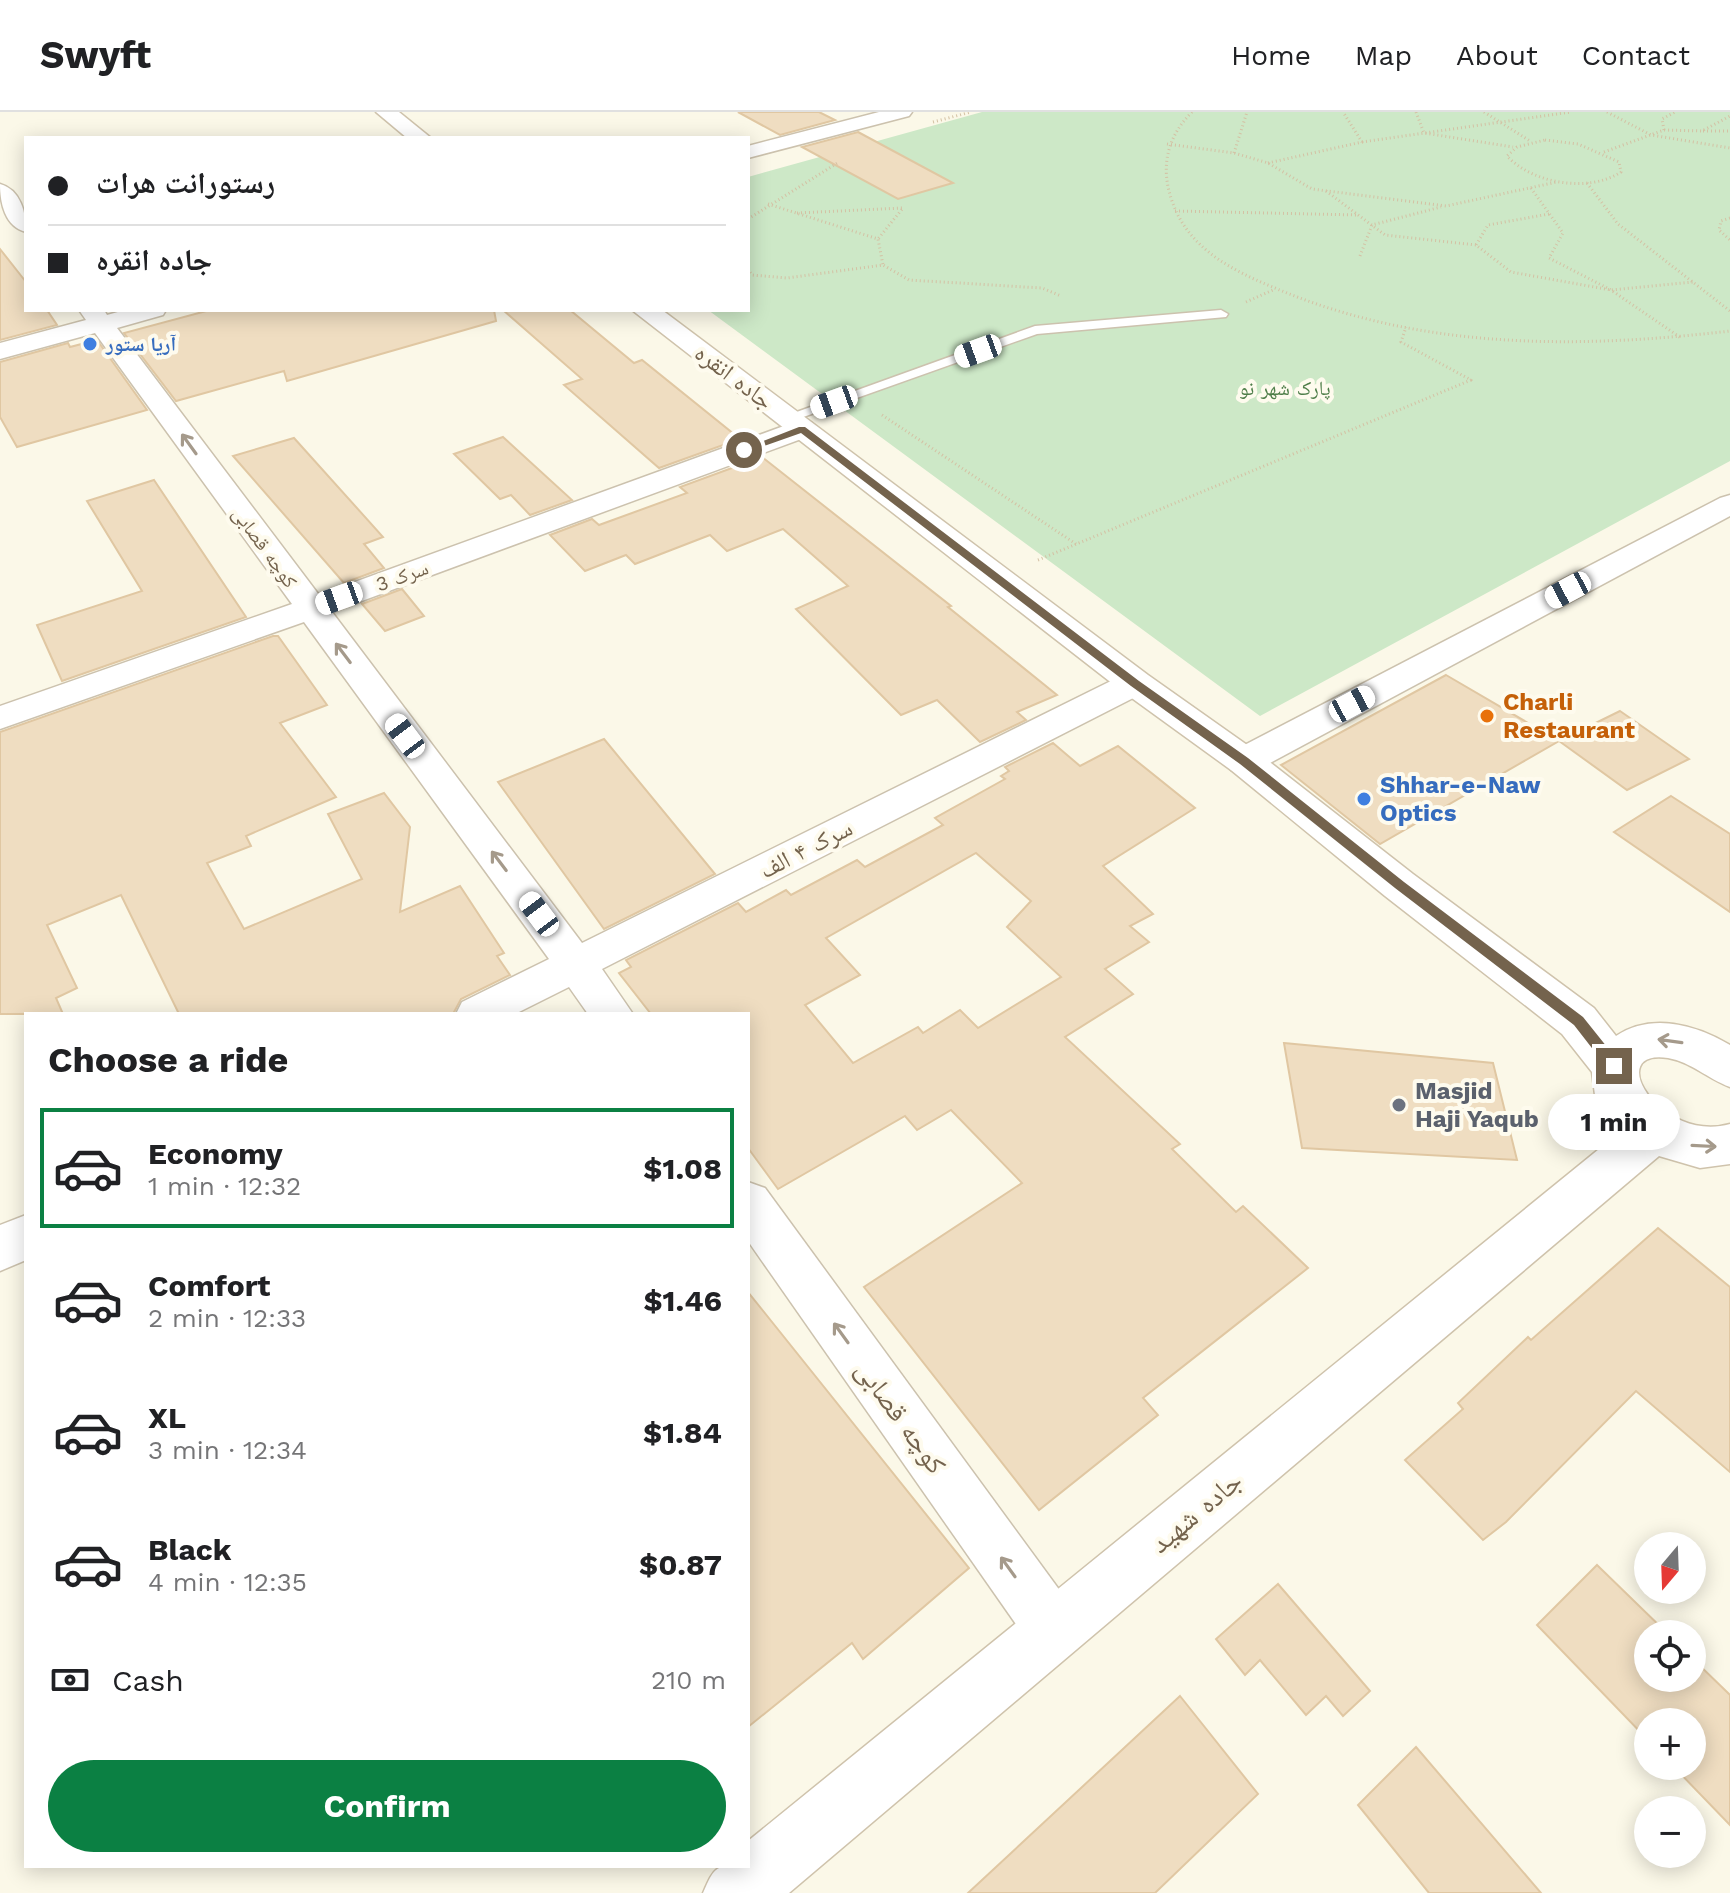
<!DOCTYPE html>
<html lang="en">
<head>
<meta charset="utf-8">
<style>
	:root { --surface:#fff; --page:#f6f6f6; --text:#202124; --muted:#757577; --line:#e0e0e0; --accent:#0b8043 }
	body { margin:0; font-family:"Work Sans","Noto Naskh Arabic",sans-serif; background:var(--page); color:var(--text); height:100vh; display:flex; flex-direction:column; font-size:30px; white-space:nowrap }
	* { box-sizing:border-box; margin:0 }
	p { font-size:26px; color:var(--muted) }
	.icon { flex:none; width:44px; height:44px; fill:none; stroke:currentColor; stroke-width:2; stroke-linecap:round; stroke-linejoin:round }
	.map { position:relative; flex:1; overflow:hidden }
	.details { position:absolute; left:24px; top:900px; width:726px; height:856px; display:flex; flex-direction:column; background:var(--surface); border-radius:0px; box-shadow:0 4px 20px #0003 }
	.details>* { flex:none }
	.hud { position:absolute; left:24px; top:24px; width:726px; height:176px; border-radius:0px; box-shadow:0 4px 20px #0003; display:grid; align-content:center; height:176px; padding:0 24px; background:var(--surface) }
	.needle { width:52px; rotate:199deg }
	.buttons { position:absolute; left:1634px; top:1420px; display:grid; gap:16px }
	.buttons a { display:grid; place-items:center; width:72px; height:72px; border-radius:50%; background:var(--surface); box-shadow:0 4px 20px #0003; font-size:40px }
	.end { position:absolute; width:36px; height:36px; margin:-18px; border:10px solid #74634d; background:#fff; box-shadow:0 0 0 4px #fff }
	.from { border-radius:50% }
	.bubble { position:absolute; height:56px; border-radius:28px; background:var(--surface); box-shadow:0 4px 20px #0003; font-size:26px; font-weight:700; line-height:56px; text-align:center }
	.car { position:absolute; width:24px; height:48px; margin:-24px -12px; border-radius:10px; box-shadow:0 0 6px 2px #0007; background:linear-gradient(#fff 24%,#345 0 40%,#fff 0 76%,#345 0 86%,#fff 0) }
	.hud b { display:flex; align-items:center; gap:28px; height:76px; font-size:30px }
	.hud b+b { border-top:2px solid var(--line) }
	.hud i { width:20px; height:20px; background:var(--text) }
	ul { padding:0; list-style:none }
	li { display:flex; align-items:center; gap:24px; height:120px; margin:0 16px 12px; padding:0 8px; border:4px solid transparent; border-radius:0px }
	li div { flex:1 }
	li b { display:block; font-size:30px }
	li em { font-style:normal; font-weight:700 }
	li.active { border-color:var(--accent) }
	li>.icon { width:72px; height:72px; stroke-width:1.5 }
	h2 { padding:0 24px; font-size:36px; line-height:96px }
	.pay { display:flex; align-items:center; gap:20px; height:88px; padding:0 24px; font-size:30px }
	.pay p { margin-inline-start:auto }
	.primary-button { display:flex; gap:16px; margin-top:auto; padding:16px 24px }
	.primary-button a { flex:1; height:92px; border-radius:48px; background:var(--accent); color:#fff; font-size:32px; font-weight:700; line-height:92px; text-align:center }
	header { display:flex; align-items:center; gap:48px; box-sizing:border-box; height:112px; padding:0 40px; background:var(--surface); border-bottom:2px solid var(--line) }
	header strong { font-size:38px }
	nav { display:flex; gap:44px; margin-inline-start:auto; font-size:28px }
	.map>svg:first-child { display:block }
	.green { fill:#cde8c7 }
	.building { fill:#efddc1; stroke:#e0c7a2; stroke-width:2; fill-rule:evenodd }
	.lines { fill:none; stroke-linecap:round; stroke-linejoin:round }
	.service-casing { stroke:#ccc2ae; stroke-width:3 }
	.minor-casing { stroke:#ccc2ae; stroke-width:3 }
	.secondary-casing { stroke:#cfc3ac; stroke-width:3 }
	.path { stroke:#d4c1a4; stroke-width:3; stroke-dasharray:1 3; stroke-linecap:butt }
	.service { fill:#fff; fill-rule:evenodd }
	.minor { fill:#fff; fill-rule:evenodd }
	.secondary { fill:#fff; fill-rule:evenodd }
	.oneway { stroke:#a59a8b }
	.route { fill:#74634d }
	.shop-dot { fill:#3f7fe0; stroke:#fefbee; stroke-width:3 }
	.food-dot { fill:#e8710a; stroke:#fefbee; stroke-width:3 }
	.worship-dot { fill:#6b7280; stroke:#fefbee; stroke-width:3 }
	.labels { text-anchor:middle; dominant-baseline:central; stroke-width:8; stroke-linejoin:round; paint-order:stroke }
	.far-shop-label { font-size:20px; font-weight:bold; fill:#366cbe; stroke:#fefbee; text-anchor:start }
	.far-park-label { font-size:20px; fill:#4e7e49; stroke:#fefbee }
	.far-street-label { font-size:20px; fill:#74634d; stroke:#fefbee }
	.street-label { font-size:24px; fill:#74634d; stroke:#fefbee }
	.food-label { font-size:24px; font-weight:bold; fill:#c56008; stroke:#fefbee; text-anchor:start }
	.shop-label { font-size:24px; font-weight:bold; fill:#366cbe; stroke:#fefbee; text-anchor:start }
	.worship-label { font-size:24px; font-weight:bold; fill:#5b616d; stroke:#fefbee; text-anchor:start }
	.near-street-label { font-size:28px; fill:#74634d; stroke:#fefbee }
</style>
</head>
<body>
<header>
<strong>Swyft</strong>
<nav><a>Home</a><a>Map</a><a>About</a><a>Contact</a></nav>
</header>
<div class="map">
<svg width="1730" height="1781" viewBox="0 0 1730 1781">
	<rect width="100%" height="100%" fill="#fbf8e8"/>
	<polygon class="green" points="982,0 1730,0 1730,349 1260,604 708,198 748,198 748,65"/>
	<g class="building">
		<polygon points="738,0 819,0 835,8 780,23"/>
		<polygon points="858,20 953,71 898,87 802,35"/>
		<polygon points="0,137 26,170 26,198 47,198 57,213 0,228"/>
		<polygon points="210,198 494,198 496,209 287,269 284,259 176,289 124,221"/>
		<polygon points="503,198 570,198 634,251 642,248 740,327 659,356 564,273 582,267"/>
		<polygon points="97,228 147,298 17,335 0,305 0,250 68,231 70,235"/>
		<polygon points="503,325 572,388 530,403 511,383 500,387 454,342"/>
		<polygon points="294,326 383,425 364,432 384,456 344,471 233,344"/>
		<polygon points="762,345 951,494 948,495 1057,583 1017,600 1026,608 980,630 937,588 901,603 796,497 848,474 783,417 727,439 710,423 635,452 626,443 585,459 550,423 592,407 599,413 687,381 680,375"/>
		<polygon points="154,368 246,505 62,569 37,513 142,479 87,389"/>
		<polygon points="402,477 424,504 385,519 362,492"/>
		<polygon points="273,524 278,524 327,593 280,611 336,685 246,724 251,734 207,751 244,817 362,767 328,702 384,681 410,715 400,800 460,774 504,841 497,844 510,863 461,887 453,902 179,902 121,783 47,813 77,876 56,886 63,902 0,902 0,620"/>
		<polygon points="1446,563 1559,629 1380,732 1281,653"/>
		<polygon points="1620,599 1689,647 1627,678 1559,629"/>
		<polygon points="604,627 715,762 604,817 498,670"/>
		<path d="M 1053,631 L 1080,654 L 1118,634 L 1195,696 L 1103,754 L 1153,802 L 1130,814 L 1149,830 L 1105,857 L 1133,882 L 1065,925 L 1180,1032 L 1172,1037 L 1236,1100 L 1243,1094 L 1308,1156 L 1143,1286 L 1158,1303 L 1039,1398 L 864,1175 L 1022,1071 L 951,998 L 917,1018 L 905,1004 L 778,1077 L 748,1036 L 748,902 L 651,902 L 619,861 L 631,855 L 626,848 L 738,791 L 746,800 L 786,778 L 791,783 L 857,748 L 865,755 L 943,713 L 935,706 L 1005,667 L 1001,664 L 1009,659 L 1005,655 ZM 976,741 L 1031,789 L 1007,815 L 1061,865 L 978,916 L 960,898 L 923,921 L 918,915 L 853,951 L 805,893 L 860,863 L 826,826 Z"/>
		<polygon points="1671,684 1730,722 1730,800 1614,720"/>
		<polygon points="1284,931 1493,951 1517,1048 1302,1036"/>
		<polygon points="1658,1116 1730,1175 1730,1360 1636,1279 1506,1410 1483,1428 1405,1348 1463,1297 1458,1291 1528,1225 1531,1228"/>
		<polygon points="748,1180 969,1456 863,1547 852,1531 748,1615"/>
		<polygon points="1597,1453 1668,1522 1648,1522 1648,1566 1692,1566 1692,1546 1730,1583 1730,1713 1673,1654 1692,1654 1692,1610 1648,1610 1648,1628 1537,1513"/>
		<polygon points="1278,1472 1370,1579 1343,1604 1326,1584 1306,1603 1260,1548 1245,1563 1216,1527"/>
		<polygon points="1180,1584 1258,1682 1155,1781 968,1781"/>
		<polygon points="1416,1635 1541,1781 1429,1781 1358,1693"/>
	</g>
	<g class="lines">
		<g class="service-casing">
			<polygon id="service" points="1221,198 1228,202 1226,205 1037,222 792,309 782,309 780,306 1035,214"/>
		</g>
		<g class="minor-casing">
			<g id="minor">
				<polygon points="879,0 912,0 909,4 748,46 748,34"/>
				<path d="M 0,72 C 21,78 26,101 26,120 C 5,115 0,91 0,72 Z"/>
				<polygon points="79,198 104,198 107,203 125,198 166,198 163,203 117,216 319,483 792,311 802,309 812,311 816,317 812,323 332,500 582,831 1123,563 1135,560 1147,563 1152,571 1147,579 602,857 633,902 588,902 569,875 515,902 456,902 462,890 549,847 304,510 0,617 0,594 292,492 95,221 0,247 0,231 86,208"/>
				<polygon points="1730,383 1730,404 1257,658 1244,661 1231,658 1226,649 1231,640 1720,386"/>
				<polygon points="748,1070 765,1076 1074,1498 1083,1518 1074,1538 1054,1547 1034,1538 748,1129"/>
				<polygon points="26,1103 26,1148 0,1159 0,1113"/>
			</g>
		</g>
		<g class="secondary-casing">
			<g id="secondary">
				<polygon points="376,0 399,0 431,26 407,26"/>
				<path d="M 632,198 L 662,198 L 1148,563 L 1257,640 L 1413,762 L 1594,896 L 1616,924 C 1652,900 1696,913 1730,933 L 1730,975 C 1708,967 1691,950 1668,946 C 1602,936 1660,1032 1730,1012 L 1730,1052 L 1700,1056 L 1659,1044 L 789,1781 L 703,1781 C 716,1751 716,1754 748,1754 L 748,1729 L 1620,1020 L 1595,983 L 1592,960 L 1562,922 L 1385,784 L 1231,658 L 1122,579 Z"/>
			</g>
		</g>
		<g class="path">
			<path d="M 1192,0 C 1167,25 1160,55 1172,89 C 1188,136 1231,158 1275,176 C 1420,238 1576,237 1730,219"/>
			<polyline points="1416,0 1424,21 1513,35"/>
			<polyline points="1484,0 1530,29"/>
			<polyline points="1607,0 1651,23 1730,36"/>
			<polyline points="933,10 971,0"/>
			<polyline points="1664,18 1662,7 1675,0"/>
			<polyline points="1703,19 1730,19"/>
			<path d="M 1545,28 L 1578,32 L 1619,50 L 1621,60 C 1589,81 1533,72 1507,44 L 1517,35 Z"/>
			<polyline points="1362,30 1571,0"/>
			<polyline points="1167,32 1234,41 1268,51 1312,77 1446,94 1557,70"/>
			<polyline points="1604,40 1664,18 1702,19 1730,4"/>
			<polyline points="1234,41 1247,0"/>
			<polyline points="1268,51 1362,30 1343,0"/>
			<polyline points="1587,71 1618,112 1730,199"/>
			<polyline points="1531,76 1563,121 1549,146 1611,178 1681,226"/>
			<polyline points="1326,79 1385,123 1476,133"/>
			<polyline points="768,92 878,127 883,153"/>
			<polyline points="1175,99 1358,103"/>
			<polyline points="797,101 903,96 878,127"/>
			<polyline points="1549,102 1488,113 1476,133 1511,160 1611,178 1693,170"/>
			<polyline points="1730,106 1721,109 1719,118 1730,128"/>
			<polyline points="748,107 839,50"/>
			<polyline points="1360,144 1372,113 1441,95"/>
			<polyline points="748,157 752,163 787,166 883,153 909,168 1042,176 1061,184"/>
			<polyline points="1246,190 1273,178"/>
			<polyline points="882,303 1076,432"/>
			<polyline points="1038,448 1471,268 1401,230 1406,215"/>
		</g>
		<use href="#service" class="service"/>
		<use href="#minor" class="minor"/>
		<use href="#secondary" class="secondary"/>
	</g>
	<defs><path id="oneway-shaft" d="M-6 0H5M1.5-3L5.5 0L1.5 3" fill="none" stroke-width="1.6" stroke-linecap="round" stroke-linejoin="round" transform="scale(2)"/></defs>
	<g class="oneway">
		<use href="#oneway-shaft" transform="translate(189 332) rotate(-126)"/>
		<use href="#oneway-shaft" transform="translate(343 541) rotate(-127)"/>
		<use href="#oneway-shaft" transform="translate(499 749) rotate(-127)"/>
		<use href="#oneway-shaft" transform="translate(1670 929) rotate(-172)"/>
		<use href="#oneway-shaft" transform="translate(1704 1034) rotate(3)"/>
		<use href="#oneway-shaft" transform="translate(841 1221) rotate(-126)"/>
		<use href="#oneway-shaft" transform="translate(1008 1455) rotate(-126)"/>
	</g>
	<polygon class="route" points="799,315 805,315 1139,569 1248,646 1404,770 1583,905 1619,950 1619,958 1609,958 1574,913 1395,776 1240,652 1131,574 801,321 747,340 740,338"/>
	<g class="shop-dot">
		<circle cx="90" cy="232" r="8"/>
		<circle cx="1364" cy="687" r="8"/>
	</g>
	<circle class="food-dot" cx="1487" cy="604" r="8"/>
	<circle class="worship-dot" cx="1399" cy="993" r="8"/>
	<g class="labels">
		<g class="far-shop-label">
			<text x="106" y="232">آریا ستور</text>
		</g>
		<g class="far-park-label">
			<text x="1285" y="276">پارک شهر نو</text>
		</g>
		<g class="far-street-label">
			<text transform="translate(265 435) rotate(54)">کوچه قصابی</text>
			<text transform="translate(402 464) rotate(-20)">سرک 3</text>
		</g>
		<g class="street-label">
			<text transform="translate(734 265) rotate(37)">جاده انقره</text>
			<text transform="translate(806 737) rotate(-27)">سرک ۴ الف</text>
		</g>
		<g class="food-label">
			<text x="1503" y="590">Charli<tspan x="1503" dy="28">Restaurant</tspan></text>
		</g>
		<g class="shop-label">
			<text x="1380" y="673">Shhar-e-Naw<tspan x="1380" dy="28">Optics</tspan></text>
		</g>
		<g class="worship-label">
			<text x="1415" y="979">Masjid<tspan x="1415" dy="28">Haji Yaqub</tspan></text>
		</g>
		<g class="near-street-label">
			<text transform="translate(901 1305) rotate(54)">کوچه قصابی</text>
			<text transform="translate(1196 1400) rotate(-40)">جاده شهید</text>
		</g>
	</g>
</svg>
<div class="buttons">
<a><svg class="needle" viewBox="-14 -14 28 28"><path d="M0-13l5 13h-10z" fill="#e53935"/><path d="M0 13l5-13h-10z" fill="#757577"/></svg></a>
<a><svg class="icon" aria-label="locate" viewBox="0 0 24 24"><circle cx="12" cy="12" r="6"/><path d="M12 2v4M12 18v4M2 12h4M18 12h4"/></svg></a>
<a>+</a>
<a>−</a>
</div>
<i class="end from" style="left:744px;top:338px"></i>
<i class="end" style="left:1614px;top:954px"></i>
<div class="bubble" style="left:1548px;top:982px;width:132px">1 min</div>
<i class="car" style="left:978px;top:239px;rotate:250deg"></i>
<i class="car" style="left:834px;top:290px;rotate:250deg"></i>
<i class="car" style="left:1568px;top:478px;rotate:242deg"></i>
<i class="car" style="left:339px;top:486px;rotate:250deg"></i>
<i class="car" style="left:1352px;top:592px;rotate:62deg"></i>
<i class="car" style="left:405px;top:624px;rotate:323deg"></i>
<i class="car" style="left:539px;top:802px;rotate:323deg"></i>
<div class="hud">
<b><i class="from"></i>رستورانت هرات</b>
<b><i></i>جاده انقره</b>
</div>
<section class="details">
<h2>Choose a ride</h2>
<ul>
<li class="active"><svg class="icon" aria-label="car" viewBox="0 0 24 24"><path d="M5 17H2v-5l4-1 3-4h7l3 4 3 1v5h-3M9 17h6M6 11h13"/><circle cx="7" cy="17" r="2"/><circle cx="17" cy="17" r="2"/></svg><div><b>Economy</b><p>1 min · 12:32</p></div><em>$1.08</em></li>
<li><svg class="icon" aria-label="car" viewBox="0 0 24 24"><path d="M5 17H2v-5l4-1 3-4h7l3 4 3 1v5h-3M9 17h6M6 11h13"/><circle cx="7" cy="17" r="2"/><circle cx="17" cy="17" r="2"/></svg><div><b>Comfort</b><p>2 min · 12:33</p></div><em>$1.46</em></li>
<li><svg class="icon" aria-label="car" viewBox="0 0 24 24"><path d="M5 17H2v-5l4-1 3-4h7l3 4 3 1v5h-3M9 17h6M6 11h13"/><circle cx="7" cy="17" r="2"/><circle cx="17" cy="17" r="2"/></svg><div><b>XL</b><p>3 min · 12:34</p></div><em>$1.84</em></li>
<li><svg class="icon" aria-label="car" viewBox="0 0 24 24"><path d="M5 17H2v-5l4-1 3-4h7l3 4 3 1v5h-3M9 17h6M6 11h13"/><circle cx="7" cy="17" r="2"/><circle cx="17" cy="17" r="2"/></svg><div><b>Black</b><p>4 min · 12:35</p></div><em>$0.87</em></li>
</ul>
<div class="pay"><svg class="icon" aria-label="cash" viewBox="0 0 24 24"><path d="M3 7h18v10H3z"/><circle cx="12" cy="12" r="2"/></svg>Cash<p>210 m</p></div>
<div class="primary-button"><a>Confirm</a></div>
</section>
</div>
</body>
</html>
